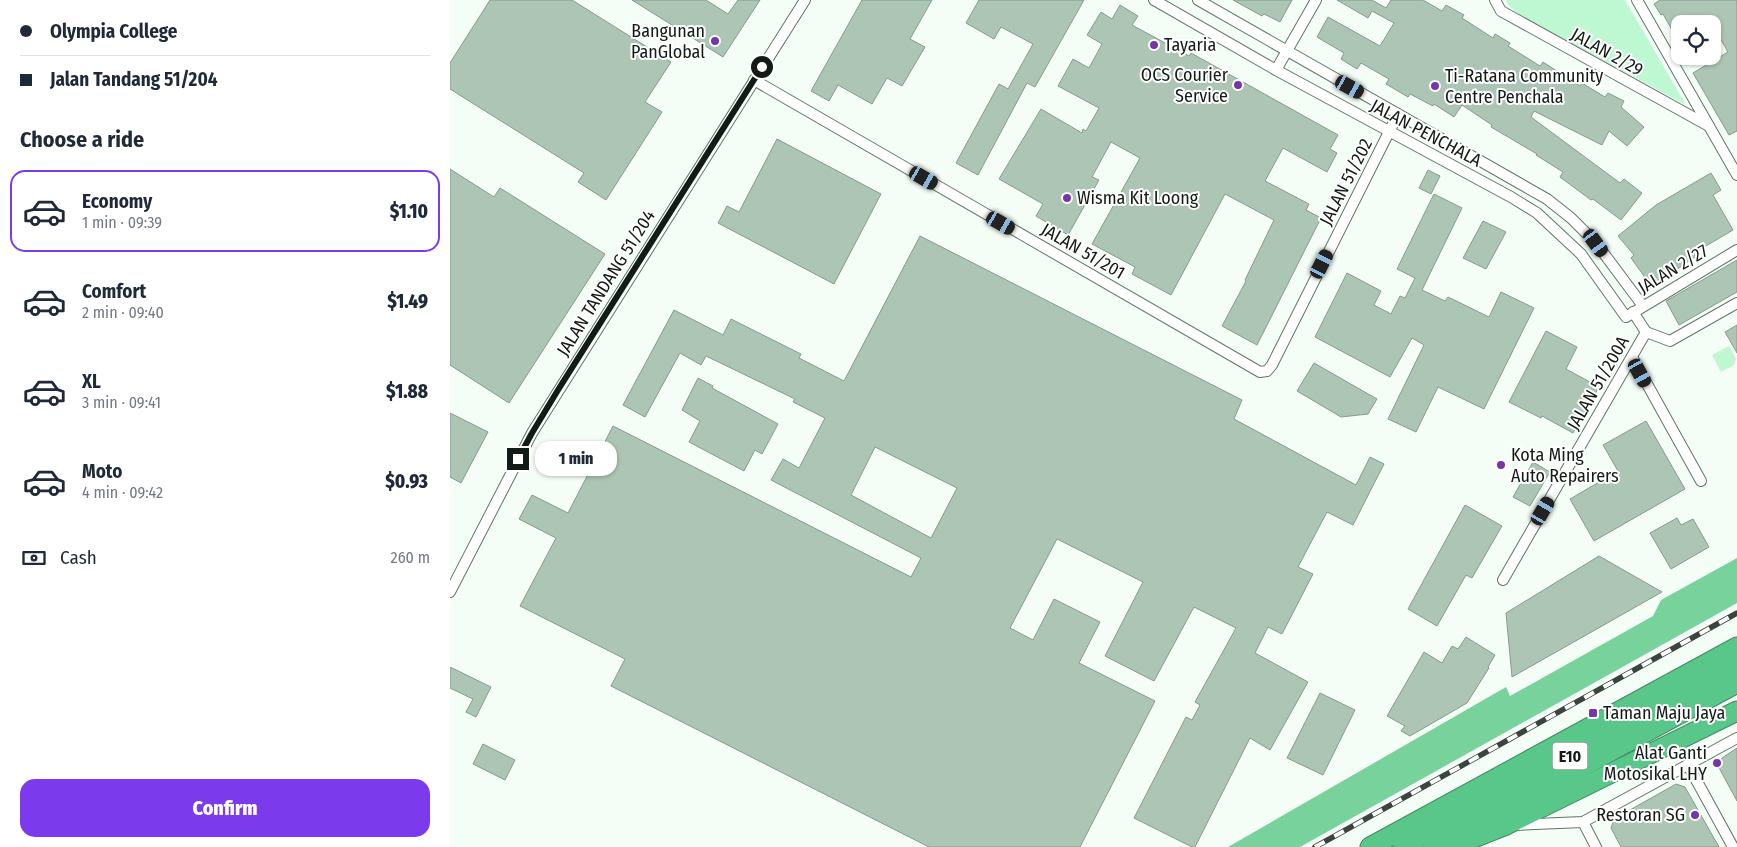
<!DOCTYPE html>
<html lang="en">
<head>
<meta charset="utf-8">
<style>
	:root { --surface:#fff; --page:#f6f6f7; --text:#1f2937; --muted:#747a83; --line:#e0e1e3; --accent:#7c3aed }
	body { margin:0; font-family:"Fira Sans Condensed",sans-serif; background:var(--page); color:var(--text); height:100vh; display:flex; flex-direction:column; font-size:19px; white-space:nowrap }
	* { box-sizing:border-box; margin:0 }
	p { font-size:16px; color:var(--muted) }
	.icon { flex:none; width:28px; height:28px; fill:none; stroke:currentColor; stroke-width:2; stroke-linecap:round; stroke-linejoin:round }
	.map { position:relative; flex:1; overflow:hidden }
	.sheet { display:flex; flex-direction:column; background:var(--surface); width:450px }
	.sheet>* { flex:none }
	.banner { display:grid; align-content:center; height:110px; padding:0 20px; background:var(--surface) }
	.controls { position:absolute; left:1221px; top:15px; display:grid; gap:10px }
	.controls a { display:grid; place-items:center; width:50px; height:50px; border-radius:10px; background:var(--surface); box-shadow:0 1px 4px #0004; font-size:25px }
	.end { position:absolute; width:22px; height:22px; margin:-11px; border:6px solid #121b15; background:#fff; box-shadow:0 0 0 2px #fff }
	.from { border-radius:50% }
	.bubble { position:absolute; height:35px; border-radius:15px; background:var(--surface); box-shadow:0 1px 4px #0004; font-size:16px; font-weight:800; line-height:35px; text-align:center }
	.car { position:absolute; width:15px; height:30px; margin:-15px -8px; border-radius:6px; box-shadow:0 0 4px 1px #0007; background:linear-gradient(#222 24%,#8ab4d8 0 40%,#222 0 76%,#8ab4d8 0 86%,#222 0) }
	.banner b { display:flex; align-items:center; gap:18px; height:48px; font-size:19px }
	.banner b+b { border-top:1px solid var(--line) }
	.banner i { width:12px; height:12px; background:var(--text) }
	ul { padding:0; list-style:none }
	li { display:flex; align-items:center; gap:15px; height:82px; margin:0 10px 8px; padding:0 10px; border:2px solid transparent; border-radius:15px }
	li div { flex:1 }
	li b { display:block; font-size:19px }
	li em { font-style:normal; font-weight:800 }
	li.current { border-color:var(--accent) }
	li>.icon { width:45px; height:45px; stroke-width:1.5 }
	h2 { padding:0 20px; font-size:22px; line-height:60px }
	.pay { display:flex; align-items:center; gap:12px; height:55px; padding:0 20px; font-size:19px }
	.pay p { margin-inline-start:auto }
	.cta { display:flex; gap:10px; margin-top:auto; padding:10px 20px }
	.cta a { flex:1; height:58px; border-radius:15px; background:var(--accent); color:#fff; font-size:20px; font-weight:800; line-height:58px; text-align:center }
	main { display:flex; flex:1; min-height:0 }
	.map>svg:first-child { display:block }
	.green { fill:#bef8d3 }
	.forest { fill:#77d29c }
	.building { fill:#acc5b4; stroke:#849c8c; fill-rule:evenodd }
	.lines { fill:none; stroke-linecap:round; stroke-linejoin:round }
	.street-casing { stroke:#5f7667; stroke-width:12 }
	.highway-casing { stroke:#408b60; stroke-width:21 }
	.street { stroke:#fff; stroke-width:10 }
	.highway { stroke:#59c789; stroke-width:19 }
	.rail-casing { stroke:#3b443e; stroke-width:5.5 }
	.rail { stroke:#fff; stroke-width:4; stroke-dasharray:11; stroke-linecap:butt }
	.route { stroke:#121b15; stroke-width:6 }
	.poi-dot { fill:#7635a9; stroke:#fff; stroke-width:2 }
	.labels { text-anchor:middle; dominant-baseline:central; stroke-width:4; stroke-linejoin:round; paint-order:stroke }
	.shield { fill:#fff; stroke:#595f5b; stroke-width:1 }
	.shield-label { font-size:16px; font-weight:bold; fill:#121b15 }
	.poi-label { font-size:18px; fill:#121b15; stroke:#fff; text-anchor:start }
	.street-label { font-size:18px; fill:#121b15; stroke:#fff }
</style>
</head>
<body>
<main>
<section class="sheet">
<div class="banner">
<b><i class="from"></i>Olympia College</b>
<b><i></i>Jalan Tandang 51/204</b>
</div>
<h2>Choose a ride</h2>
<ul>
<li class="current"><svg class="icon" aria-label="car" viewBox="0 0 24 24"><path d="M5 17H2v-5l4-1 3-4h7l3 4 3 1v5h-3M9 17h6M6 11h13"/><circle cx="7" cy="17" r="2"/><circle cx="17" cy="17" r="2"/></svg><div><b>Economy</b><p>1 min · 09:39</p></div><em>$1.10</em></li>
<li><svg class="icon" aria-label="car" viewBox="0 0 24 24"><path d="M5 17H2v-5l4-1 3-4h7l3 4 3 1v5h-3M9 17h6M6 11h13"/><circle cx="7" cy="17" r="2"/><circle cx="17" cy="17" r="2"/></svg><div><b>Comfort</b><p>2 min · 09:40</p></div><em>$1.49</em></li>
<li><svg class="icon" aria-label="car" viewBox="0 0 24 24"><path d="M5 17H2v-5l4-1 3-4h7l3 4 3 1v5h-3M9 17h6M6 11h13"/><circle cx="7" cy="17" r="2"/><circle cx="17" cy="17" r="2"/></svg><div><b>XL</b><p>3 min · 09:41</p></div><em>$1.88</em></li>
<li><svg class="icon" aria-label="car" viewBox="0 0 24 24"><path d="M5 17H2v-5l4-1 3-4h7l3 4 3 1v5h-3M9 17h6M6 11h13"/><circle cx="7" cy="17" r="2"/><circle cx="17" cy="17" r="2"/></svg><div><b>Moto</b><p>4 min · 09:42</p></div><em>$0.93</em></li>
</ul>
<div class="pay"><svg class="icon" aria-label="cash" viewBox="0 0 24 24"><path d="M3 7h18v10H3z"/><circle cx="12" cy="12" r="2"/></svg>Cash<p>260 m</p></div>
<div class="cta"><a>Confirm</a></div>
</section>
<div class="map">
<svg width="1287" height="847" viewBox="0 0 1287 847">
	<rect width="100%" height="100%" fill="#f4fef7"/>
	<g class="green">
		<polygon points="1056,0 1175,0 1236,105 1071,16 1058,5"/>
		<polygon points="1279,346 1286,359 1284,365 1271,372 1262,355"/>
	</g>
	<polygon class="forest" points="1287,558 1287,603 850,847 778,847 1056,687 1060,696 1203,616 1211,600"/>
	<g class="building">
		<polygon points="40,0 122,0 221,62 195,102 212,112 156,200 128,182 134,173 0,89 0,63"/>
		<polygon points="182,0 256,0 278,14 288,0 310,0 273,57"/>
		<polygon points="412,0 482,0 460,39 475,47 452,86 437,78 422,104 388,85 379,101 361,91"/>
		<polygon points="529,0 634,0 585,87 577,83 528,175 506,163 549,84 558,89 583,44 551,27 544,39 516,23"/>
		<polygon points="783,0 842,0 830,22 814,14 812,16"/>
		<polygon points="887,0 922,0 936,8 941,0 973,0 992,11 996,5 1014,15 1012,18 1043,38 1045,34 1060,43 1058,46 1090,66 1093,62 1130,86 1132,83 1155,97 1158,93 1174,101 1171,107 1194,127 1177,146 1159,131 1152,145 1084,111 1081,117 1170,183 1174,179 1192,193 1171,220 1143,199 1141,200 1110,177 1113,172 1086,155 1087,154 1041,127 1042,125 1012,105 1004,117 984,104 983,106 960,94 958,97 936,84 939,79 911,63 907,69 891,59 894,53 867,37 878,17 930,46 944,23 922,11 918,18"/>
		<polygon points="1210,0 1287,0 1287,131 1279,135 1243,73 1278,52 1262,24 1230,24 1230,44 1213,14 1211,15 1204,4"/>
		<polygon points="670,5 688,16 682,25 739,56 741,53 888,135 880,149 887,153 877,172 833,148 815,181 859,204 856,210 871,218 807,345 772,326 796,281 795,280 824,220 775,194 721,295 682,274 685,267 642,244 690,158 661,142 642,177 649,180 618,235 586,216 593,204 549,179 591,109 632,133 633,129 636,131 649,108 608,86 623,59 639,68 652,44 637,35 651,12 662,19"/>
		<polygon points="327,139 431,194 384,284 268,223 277,206 289,212"/>
		<polygon points="0,169 44,197 50,188 155,254 59,403 0,365"/>
		<polygon points="978,170 990,176 981,194 969,188"/>
		<polygon points="1261,173 1271,190 1263,195 1283,230 1244,253 1246,256 1209,282 1199,283 1181,258 1184,255 1168,236 1206,205"/>
		<polygon points="984,194 1012,208 972,290 995,301 998,297 1039,317 1051,292 1084,308 1034,409 988,387 966,432 938,419 974,345 962,338 940,377 865,337 897,273 931,291 924,305 941,314 950,296 955,298 965,278 947,269"/>
		<polygon points="1033,221 1056,232 1036,269 1013,258"/>
		<path d="M 470,236 L 792,400 L 784,419 L 906,485 L 920,457 L 934,464 L 903,525 L 877,512 L 848,567 L 863,574 L 832,634 L 818,627 L 805,653 L 858,682 L 820,750 L 800,738 L 745,847 L 742,847 L 684,818 L 736,717 L 742,720 L 750,705 L 745,702 L 786,628 L 744,607 L 704,681 L 655,656 L 693,582 L 607,539 L 560,628 L 583,640 L 604,599 L 650,622 L 629,663 L 705,701 L 630,847 L 479,847 L 161,686 L 175,659 L 70,606 L 106,538 L 69,519 L 82,495 L 118,513 L 163,426 L 461,577 L 471,558 L 321,480 L 333,459 L 349,468 L 375,418 L 343,402 L 345,399 L 256,356 L 251,365 L 230,353 L 195,417 L 173,405 L 224,310 L 273,335 L 281,319 L 351,354 L 349,358 L 394,381 ZM 425,447 L 507,488 L 481,538 L 401,495 Z"/>
		<polygon points="1287,260 1287,292 1229,325 1216,301"/>
		<polygon points="1287,325 1287,353 1275,332"/>
		<polygon points="1096,331 1127,347 1116,369 1149,387 1123,433 1092,416 1091,418 1059,402"/>
		<polygon points="864,363 927,399 918,414 891,417 847,391"/>
		<polygon points="248,378 263,386 262,388 328,424 312,454 305,450 294,471 239,442 250,421 232,410"/>
		<polygon points="0,413 38,432 11,483 0,477"/>
		<polygon points="1196,421 1235,489 1144,541 1120,499 1168,471 1153,445"/>
		<polygon points="1083,462 1100,472 1080,506 1063,497"/>
		<polygon points="1015,505 1052,526 1022,578 1016,575 987,626 958,609"/>
		<polygon points="1227,518 1231,525 1243,519 1259,547 1221,569 1200,533"/>
		<polygon points="1149,556 1212,592 1062,677 1056,613"/>
		<polygon points="1016,637 1045,655 1038,667 1039,668 1017,703 960,736 951,731 955,726 937,716 974,652 992,663 1002,646 1008,649"/>
		<polygon points="0,667 41,687 26,717 16,712 23,699 0,688"/>
		<polygon points="870,693 905,710 873,775 837,758"/>
		<polygon points="33,744 65,760 55,780 23,764"/>
		<polygon points="1287,748 1287,801 1268,766 1272,758"/>
		<polygon points="1226,784 1235,787 1269,847 1171,847 1161,828 1164,819"/>
	</g>
	<g class="lines">
		<g class="street-casing">
			<g id="street">
				<polyline points="704,0 826,70 1061,197 1087,213 1131,254 1176,317 1287,250"/>
				<polyline points="748,0 1097,199 1121,218 1146,243 1193,306"/>
				<polyline points="1045,0 1051,11 1259,126"/>
				<polyline points="1187,0 1287,175"/>
				<polyline points="826,70 866,0"/>
				<polyline points="304,80 810,372 817,371 822,365 948,114"/>
				<polyline points="1183,312 1196,332 1220,341 1287,303"/>
				<polyline points="1182,357 1251,481"/>
				<polyline points="1053,580 1196,332"/>
				<polyline points="0,592 82,433 355,0"/>
				<polyline points="1238,765 1283,847"/>
				<polyline points="1133,822 1146,847"/>
				<polyline points="1065,825 1133,822 1287,738"/>
			</g>
		</g>
		<g class="highway-casing">
			<g id="highway">
				<polyline points="1011,843 1054,826 1287,711"/>
				<polyline points="920,847 1287,647"/>
				<polyline points="953,847 1287,665"/>
				<polyline points="983,847 1287,683"/>
			</g>
		</g>
		<use href="#street" class="street"/>
		<use href="#highway" class="highway"/>
		<g class="rail-casing">
			<polyline id="rail" points="865,847 1287,613"/>
		</g>
		<use href="#rail" class="rail"/>
	</g>
	<g class="lines">
		<polyline class="route" points="68,459 82,433 108,390 312,67"/>
	</g>
	<g class="poi-dot">
		<circle cx="265" cy="41" r="5"/>
		<circle cx="704" cy="45" r="5"/>
		<circle cx="788" cy="85" r="5"/>
		<circle cx="985" cy="86" r="5"/>
		<circle cx="617" cy="198" r="5"/>
		<circle cx="1051" cy="465" r="5"/>
		<rect x="1138" y="708" width="10" height="10" rx="2.5"/>
		<circle cx="1267" cy="763" r="5"/>
		<circle cx="1245" cy="815" r="5"/>
	</g>
	<g class="labels">
		<rect class="shield" x="1102.5" y="742.5" width="35" height="27" rx="4"/>
		<g class="shield-label">
			<text x="1120" y="756">E10</text>
		</g>
		<g class="poi-label">
			<text x="255" y="31" text-anchor="end">Bangunan<tspan x="255" dy="21">PanGlobal</tspan></text>
			<text x="714" y="45">Tayaria</text>
			<text x="778" y="75" text-anchor="end">OCS Courier<tspan x="778" dy="21">Service</tspan></text>
			<text x="995" y="76">Ti-Ratana Community<tspan x="995" dy="21">Centre Penchala</tspan></text>
			<text x="627" y="198">Wisma Kit Loong</text>
			<text x="1061" y="455">Kota Ming<tspan x="1061" dy="21">Auto Repairers</tspan></text>
			<text x="1153" y="713">Taman Maju Jaya</text>
			<text x="1257" y="753" text-anchor="end">Alat Ganti<tspan x="1257" dy="21">Motosikal LHY</tspan></text>
			<text x="1235" y="815" text-anchor="end">Restoran SG</text>
		</g>
		<g class="street-label">
			<text transform="translate(1157 52) rotate(29)">JALAN 2/29</text>
			<text transform="translate(976 133) rotate(28)">JALAN PENCHALA</text>
			<text transform="translate(896 182) rotate(-63)">JALAN 51/202</text>
			<text transform="translate(633 251) rotate(30)">JALAN 51/201</text>
			<text transform="translate(1223 269) rotate(-31)">JALAN 2/27</text>
			<text transform="translate(156 283) rotate(-58)">JALAN TANDANG 51/204</text>
			<text transform="translate(1148 383) rotate(-60)">JALAN 51/200A</text>
		</g>
	</g>
</svg>
<div class="controls">
<a><svg class="icon" aria-label="locate" viewBox="0 0 24 24"><circle cx="12" cy="12" r="6"/><path d="M12 2v4M12 18v4M2 12h4M18 12h4"/></svg></a>
</div>
<i class="end from" style="left:312px;top:67px"></i>
<i class="end" style="left:68px;top:459px"></i>
<div class="bubble" style="left:85px;top:441px;width:82px">1 min</div>
<i class="car" style="left:900px;top:87px;rotate:119deg"></i>
<i class="car" style="left:474px;top:178px;rotate:120deg"></i>
<i class="car" style="left:551px;top:223px;rotate:120deg"></i>
<i class="car" style="left:1146px;top:243px;rotate:144deg"></i>
<i class="car" style="left:872px;top:264px;rotate:27deg"></i>
<i class="car" style="left:1190px;top:373px;rotate:151deg"></i>
<i class="car" style="left:1093px;top:511px;rotate:30deg"></i>
</div>
</main>
</body>
</html>
